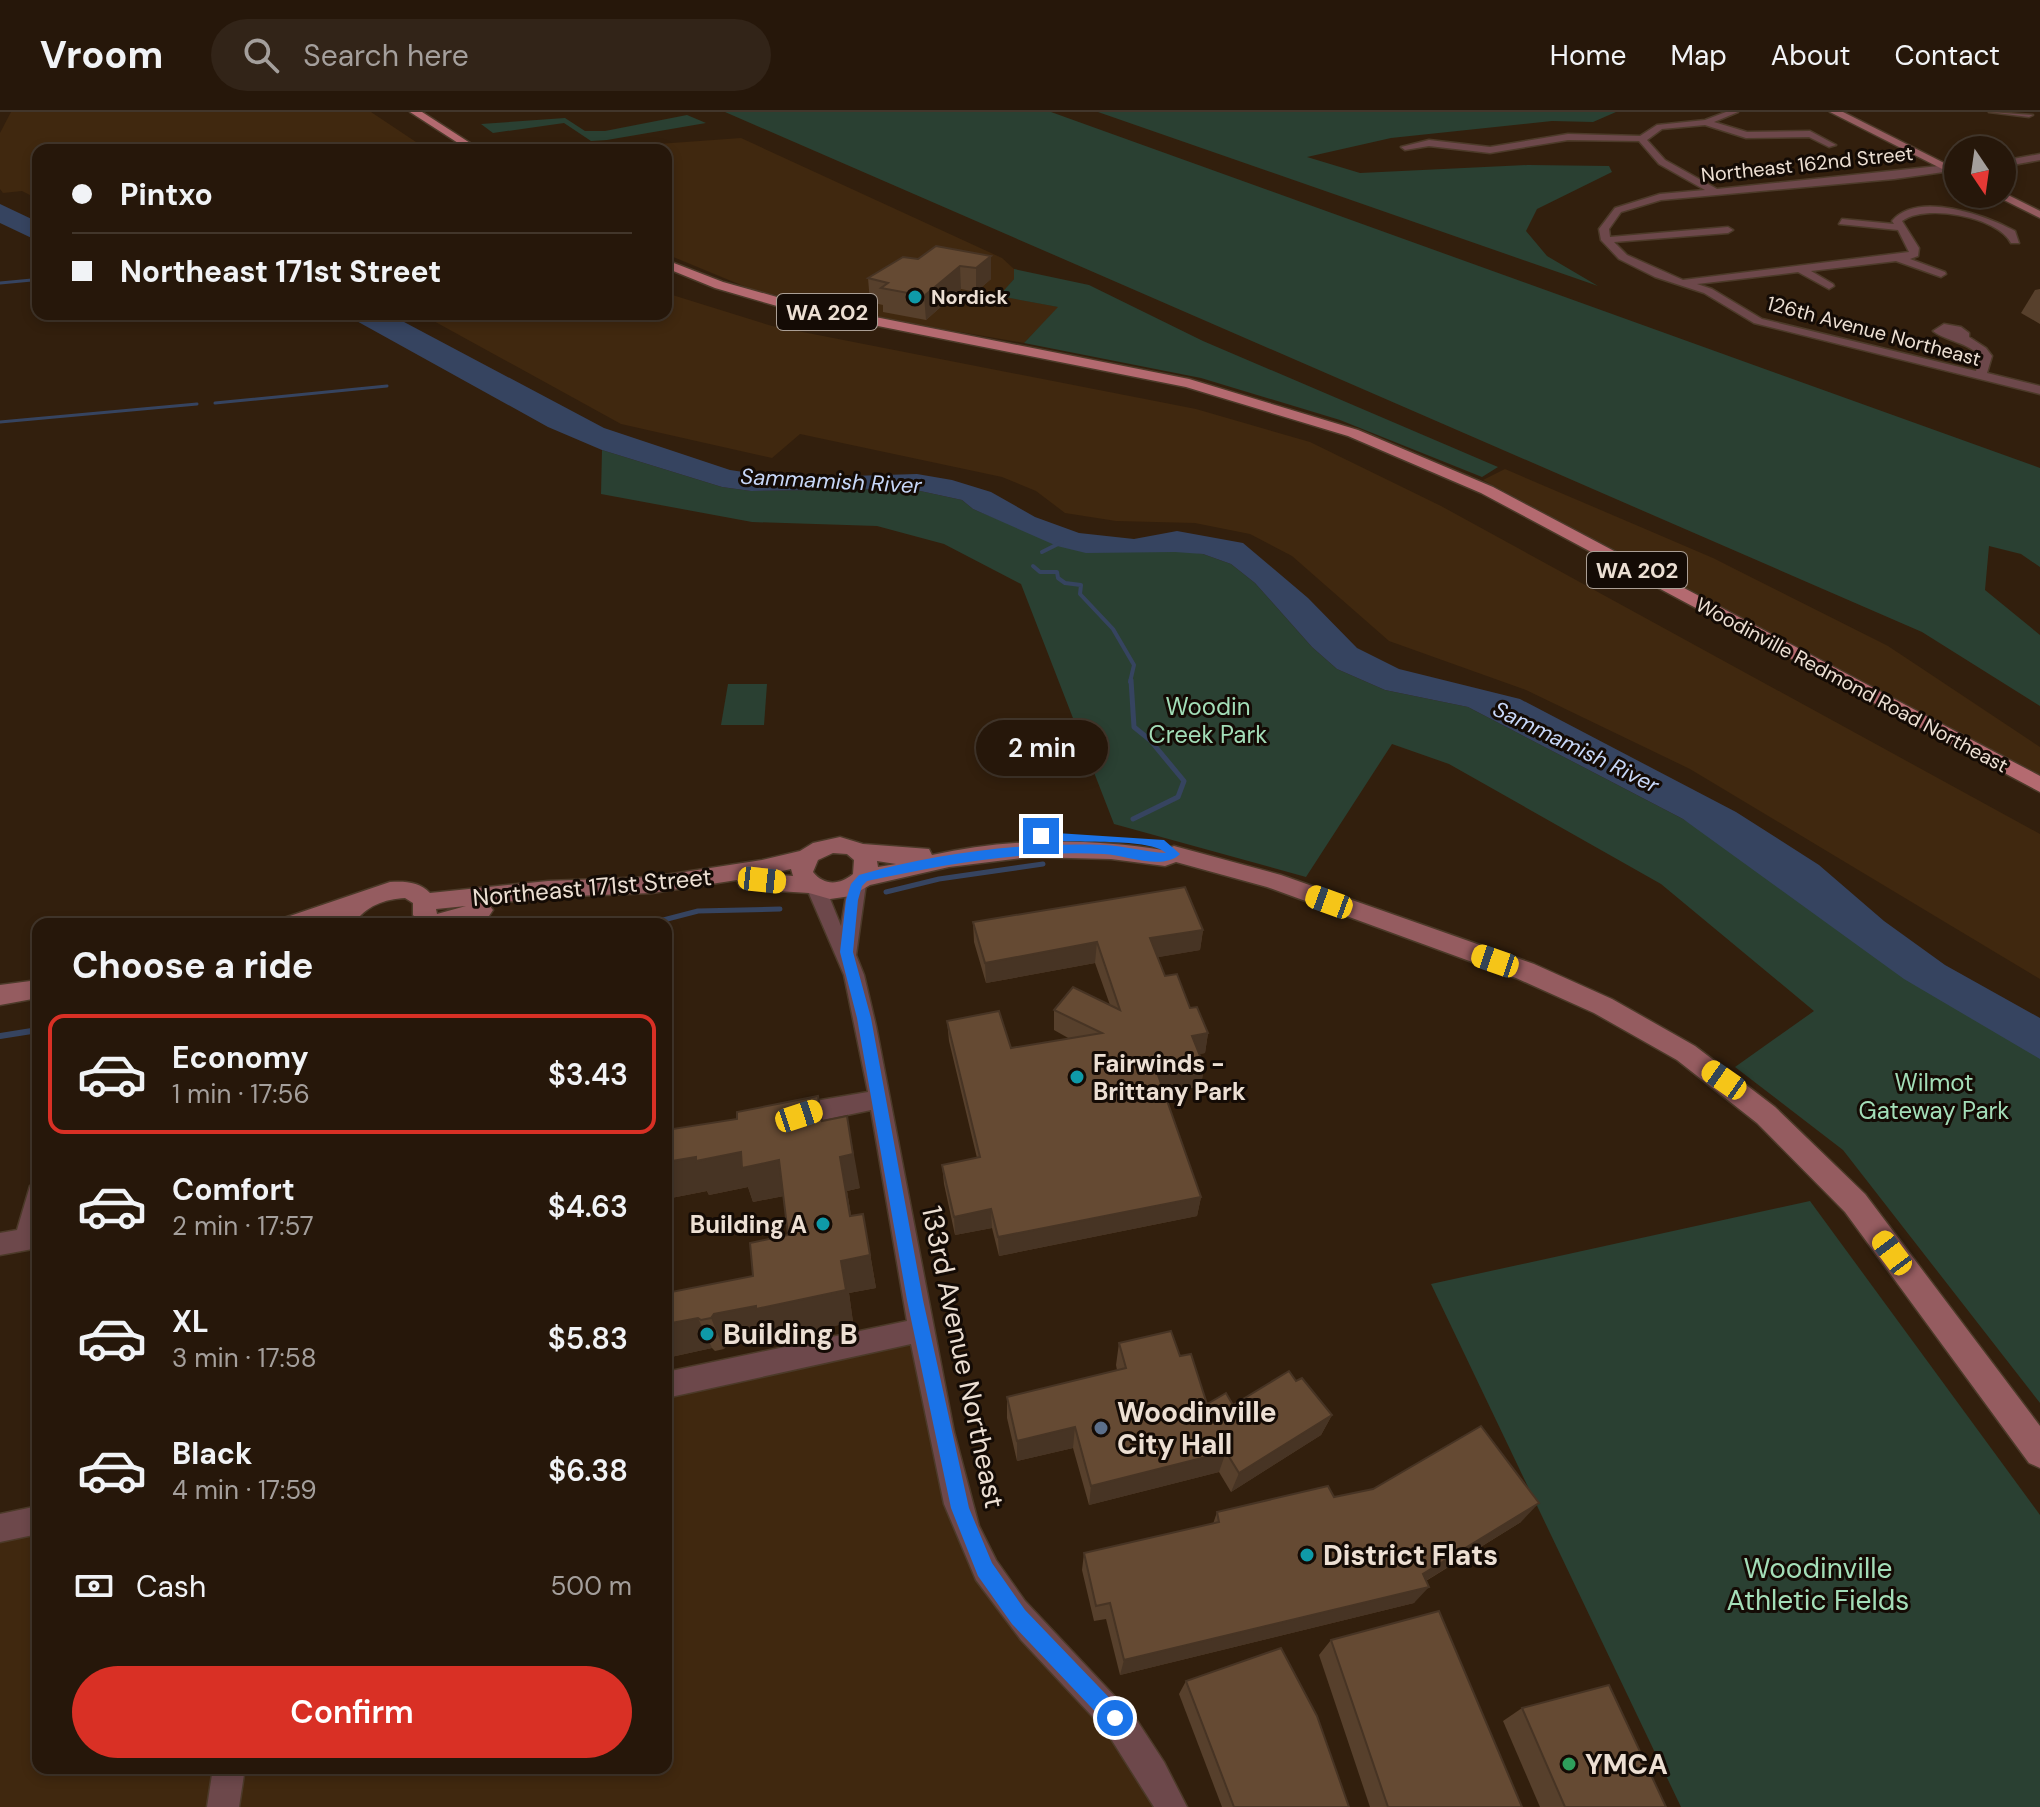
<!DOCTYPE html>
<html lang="en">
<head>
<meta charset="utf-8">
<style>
	:root { --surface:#26170a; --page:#322418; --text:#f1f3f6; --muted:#a49f9c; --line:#42362b; --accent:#d93025 }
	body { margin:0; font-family:"DM Sans",sans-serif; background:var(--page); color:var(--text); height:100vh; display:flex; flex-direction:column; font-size:30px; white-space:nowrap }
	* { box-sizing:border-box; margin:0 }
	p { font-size:26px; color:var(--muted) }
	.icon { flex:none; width:44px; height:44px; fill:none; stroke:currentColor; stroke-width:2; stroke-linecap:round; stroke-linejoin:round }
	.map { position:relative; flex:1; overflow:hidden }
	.details { position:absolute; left:32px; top:806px; width:640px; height:856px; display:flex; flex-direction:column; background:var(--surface); border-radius:16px; box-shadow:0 4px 12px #0003,0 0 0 2px var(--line) }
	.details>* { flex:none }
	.guide { position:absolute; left:32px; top:32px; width:640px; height:176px; border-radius:16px; box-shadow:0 4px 12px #0003,0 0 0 2px var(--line); display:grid; align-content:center; height:176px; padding:0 40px; background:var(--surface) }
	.needle { width:52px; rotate:167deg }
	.fabs { position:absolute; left:1944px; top:24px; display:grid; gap:16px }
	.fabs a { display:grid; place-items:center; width:72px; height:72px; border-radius:50%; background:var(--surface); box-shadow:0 4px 12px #0003,0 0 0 2px var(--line); font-size:40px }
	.end { position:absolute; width:36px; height:36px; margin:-18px; border:10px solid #1a73e8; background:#fff; box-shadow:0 0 0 4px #fff }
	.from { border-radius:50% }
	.bubble { position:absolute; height:56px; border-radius:28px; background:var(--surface); box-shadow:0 4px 12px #0003,0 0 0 2px var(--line); font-size:26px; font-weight:600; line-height:56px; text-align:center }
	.car { position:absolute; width:24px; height:48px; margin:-24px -12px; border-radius:10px; box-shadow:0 0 6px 2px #0007; background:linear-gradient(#f5c518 24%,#345 0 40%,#f5c518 0 76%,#345 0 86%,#f5c518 0) }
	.guide b { display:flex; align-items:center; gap:28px; height:76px; font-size:30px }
	.guide b+b { border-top:2px solid var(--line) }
	.guide i { width:20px; height:20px; background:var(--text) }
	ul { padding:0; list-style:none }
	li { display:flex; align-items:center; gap:24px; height:120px; margin:0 16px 12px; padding:0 24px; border:4px solid transparent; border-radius:16px }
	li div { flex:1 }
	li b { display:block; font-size:30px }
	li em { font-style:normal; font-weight:600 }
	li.selected { border-color:var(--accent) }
	li>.icon { width:72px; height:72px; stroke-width:1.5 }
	h2 { padding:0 40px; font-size:36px; line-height:96px }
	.pay { display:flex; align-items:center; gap:20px; height:88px; padding:0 40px; font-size:30px }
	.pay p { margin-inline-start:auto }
	.cta { display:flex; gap:16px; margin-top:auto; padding:16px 40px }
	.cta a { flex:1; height:92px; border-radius:48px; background:var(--accent); color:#fff; font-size:32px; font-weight:600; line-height:92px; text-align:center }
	header { display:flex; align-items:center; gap:48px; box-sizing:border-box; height:112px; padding:0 40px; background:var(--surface); border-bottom:2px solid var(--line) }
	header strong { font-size:38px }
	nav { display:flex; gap:44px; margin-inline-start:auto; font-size:28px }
	.search { width:560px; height:72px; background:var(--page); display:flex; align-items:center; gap:20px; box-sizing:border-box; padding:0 28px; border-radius:44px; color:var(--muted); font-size:30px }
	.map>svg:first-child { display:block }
	.built { fill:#40280f }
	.green { fill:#2a4032 }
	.water { fill:#364460 }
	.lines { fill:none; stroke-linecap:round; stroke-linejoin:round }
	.stream-far3 { stroke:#364460; stroke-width:3 }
	.stream-far2 { stroke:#364460; stroke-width:4 }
	.stream-far1 { stroke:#364460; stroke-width:5 }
	.stream { stroke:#364460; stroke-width:6 }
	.street-casing { stroke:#4c3a29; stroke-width:3 }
	.secondary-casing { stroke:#4c3a29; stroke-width:3 }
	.primary-casing { stroke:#4c3a29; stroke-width:3 }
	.street { fill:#6d484b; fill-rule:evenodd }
	.secondary { fill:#955c60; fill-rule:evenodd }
	.primary { fill:#b46a70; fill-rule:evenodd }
	.wall { fill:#57402c }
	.shaded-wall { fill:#473424 }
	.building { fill:#654a33; stroke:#473424; stroke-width:2 }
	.route { fill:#1a73e8 }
	.culture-dot { fill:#0f9aa8; stroke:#140b05; stroke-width:3 }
	.service-dot { fill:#5c6f8a; stroke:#140b05; stroke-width:3 }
	.leisure-dot { fill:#2e9e5b; stroke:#140b05; stroke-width:3 }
	.labels { text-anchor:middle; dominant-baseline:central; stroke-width:6; stroke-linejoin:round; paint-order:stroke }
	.far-street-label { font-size:20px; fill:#ecdfd3; stroke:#140b05 }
	.far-poi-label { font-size:20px; font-weight:bold; fill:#ecdfd3; stroke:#140b05; text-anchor:start }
	.shield { fill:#140b05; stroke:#ab9f95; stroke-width:2 }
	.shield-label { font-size:22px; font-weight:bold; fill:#ecdfd3 }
	.far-water-label { font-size:22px; font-style:italic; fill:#c7d7f8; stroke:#140b05 }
	.park-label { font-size:24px; fill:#a3deb8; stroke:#140b05 }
	.street-label { font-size:24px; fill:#ecdfd3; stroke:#140b05 }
	.poi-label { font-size:24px; font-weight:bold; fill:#ecdfd3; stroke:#140b05; text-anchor:start }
	.near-poi-label { font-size:28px; font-weight:bold; fill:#ecdfd3; stroke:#140b05; text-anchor:start }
	.near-street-label { font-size:28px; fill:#ecdfd3; stroke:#140b05 }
	.near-park-label { font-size:28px; fill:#a3deb8; stroke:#140b05 }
</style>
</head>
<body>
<header>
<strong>Vroom</strong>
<div class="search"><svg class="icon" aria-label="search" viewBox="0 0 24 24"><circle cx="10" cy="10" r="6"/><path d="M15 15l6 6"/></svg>Search here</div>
<nav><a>Home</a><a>Map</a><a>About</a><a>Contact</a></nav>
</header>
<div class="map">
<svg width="2040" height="1695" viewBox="0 0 2040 1695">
	<rect width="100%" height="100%" fill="#321f0d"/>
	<g class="built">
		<polygon points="11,0 371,0 428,38 38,38 38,87 22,79 3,81 0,77 0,21"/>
		<polygon points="741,26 1002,146 1014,157 1014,167 1000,184 1059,195 1024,231 879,206 753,178 666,142 666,38 575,38"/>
		<polygon points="666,181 772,214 1196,297 1310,330 1441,394 2040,722 2040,867 1690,657 1526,578 1389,529 1292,444 1250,422 1195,411 1116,409 1065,401 1036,379 1002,365 800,322 772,346 621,312 421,202 666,202"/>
		<polygon points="1505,357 1713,446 1888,534 2040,635 2040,663 1483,368"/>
		<polygon points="921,1218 972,1428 1171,1695 0,1695 0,1417 38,1409 38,1656 666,1656 666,1273"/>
	</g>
	<g class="green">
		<polygon points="725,0 1051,0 2040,356 2040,455 2021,442 1989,434 1985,478 2040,523 2040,594 1922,520"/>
		<polygon points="1098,0 1616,0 1593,10 1552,9 1391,26 1307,45 1360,61 1528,53 1609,54 1612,60 1537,97 1526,119 1547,144 1598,174"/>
		<polygon points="687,3 706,11 607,28 591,29 564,11 493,21 481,12 565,6 585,19 605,19"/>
		<polygon points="1014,157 1089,173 1203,229 1498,355 1482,365 1340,308 1201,266 1024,231 1058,195 999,184 1014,167"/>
		<polygon points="602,338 722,375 751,379 911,377 962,388 973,397 1002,409 1203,442 1231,452 1255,471 1312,535 1337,557 1385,578 1468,595 1683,707 2040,926 2040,1291 1843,1038 1735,955 1814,899 1661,772 1449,652 1392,632 1306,765 1114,712 1021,472 944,432 877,414 752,410 601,382"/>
		<polygon points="728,572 767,572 764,613 721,613"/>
		<polygon points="1810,1089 2040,1403 2040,1695 1681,1695 1431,1172"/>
	</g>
	<g class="water">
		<polygon points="0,92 38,110 38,129 0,111"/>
		<polygon points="325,202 389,202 604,316 730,358 784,366 917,362 952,368 991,380 1035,405 1079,421 1134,427 1177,419 1243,431 1308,486 1357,536 1399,557 1520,587 1736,700 1819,753 1884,809 1945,853 2040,906 2040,947 1904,867 1683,707 1468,595 1385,578 1337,557 1312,535 1255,471 1231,452 1203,442 1175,440 1086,441 1057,434 973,397 962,388 911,377 751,379 722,375 602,338 548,315 353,207"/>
	</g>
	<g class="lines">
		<g class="stream-far3">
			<polyline points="0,171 32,168"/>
			<polyline points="215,291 387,274"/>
			<polyline points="0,310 197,292"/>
		</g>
		<g class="stream-far2">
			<polyline points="1042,440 1062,430"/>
			<polyline points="1033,454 1040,460 1057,460 1058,466 1065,471 1081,473 1080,482 1113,517 1134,553 1130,570"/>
		</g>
		<g class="stream-far1">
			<polyline points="1131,568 1134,615 1150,628 1184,669 1178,685 1133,707"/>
			<polyline points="886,780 939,767 1043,752"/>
			<polyline points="648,812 698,799 780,797"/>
		</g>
		<polyline class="stream" points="0,924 38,918"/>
		<g class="street-casing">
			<g id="street">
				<path d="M 1726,0 L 1738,0 L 1714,10 L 1747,20 L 1810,19 L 1836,33 L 1829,35 L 1809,25 L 1746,26 L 1705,13 L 1662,17 L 1647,28 L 1665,48 L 1717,77 L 1958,52 L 1958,58 L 1894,67 L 1661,88 L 1621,100 L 1609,117 L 1610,125 L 1728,115 L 1733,118 L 1728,121 L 1614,130 L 1627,143 L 1683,168 L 1909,140 L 1898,118 L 1839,112 L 1842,107 L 1894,112 L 1892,109 C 1918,78 1987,104 2015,119 L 2019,131 L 2011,131 C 1999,105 1925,91 1902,109 L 1919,136 L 1918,144 L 1910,147 L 1945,160 L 1946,162 L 1941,165 L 1896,149 L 1811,159 L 1833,172 L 1834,174 L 1829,177 L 1798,160 L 1697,172 L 1712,177 L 1762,207 L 1976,259 L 1980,244 C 1967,230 1948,230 1933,219 L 1944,212 L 1961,215 L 1969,221 L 1969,225 L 1986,236 L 1992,244 L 1987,261 L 2040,274 L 2040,282 L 1754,211 L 1704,181 L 1655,165 L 1619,147 L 1601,128 L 1599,117 L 1615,96 L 1660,82 L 1705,78 L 1659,52 L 1639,29 L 1568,28 L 1490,41 L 1429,34 L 1405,38 L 1401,35 L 1429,28 L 1490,35 L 1568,22 L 1640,24 L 1657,13 L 1705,8 Z"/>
				<polygon points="1989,0 2033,3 2029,5"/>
				<polygon points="2040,42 2040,48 2002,55 2002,49"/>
				<polygon points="857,765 866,772 856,843 864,863 876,914 954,1320 979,1414 996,1448 1025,1489 1136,1607 1164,1650 1187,1695 1154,1695 1106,1619 1021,1528 976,1468 944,1392 911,1232 666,1286 666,1260 907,1209 871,998 795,1014 787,1012 784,1005 787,998 821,988 868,980 844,863 807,777 817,770 824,772 841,814 848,772"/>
				<polygon points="38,1071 38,1136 0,1143 0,1121 17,1118 30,1074"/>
				<polygon points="38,1394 38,1422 0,1430 0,1402"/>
				<polygon points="213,1656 245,1656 239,1695 207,1695"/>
			</g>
		</g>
		<g class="secondary-casing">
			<g id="secondary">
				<polygon points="1830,0 1843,0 1958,58 1958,65"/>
				<polygon points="2002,80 2040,99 2040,106 1992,82"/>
				<path d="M 840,725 L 863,732 L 929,737 L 932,743 C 1008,726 1086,726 1163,738 L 1174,734 L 1281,763 L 1534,852 L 1612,887 L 1695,934 L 1775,995 L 1865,1082 L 2040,1314 L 2040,1356 L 2029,1351 L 1845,1100 L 1757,1011 L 1677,948 L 1594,901 L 1516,866 L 1267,775 L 1176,750 L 1165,754 L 1111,747 L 1030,745 L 949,755 L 870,773 L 851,784 L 830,787 L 809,781 L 748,777 L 740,775 L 737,768 L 652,781 L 548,785 L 488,792 L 493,798 L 489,804 L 462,812 L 421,812 L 413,803 L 413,791 L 405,786 C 385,787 365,794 354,812 L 330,812 L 333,807 L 319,812 L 280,812 L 284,806 L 390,770 C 405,769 420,770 430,781 L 548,769 L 652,765 L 762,748 L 800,739 L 813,731 ZM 833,741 L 847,742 L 854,748 L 853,762 C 840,773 824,774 813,760 L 818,748 ZM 877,749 L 896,752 L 878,755 ZM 791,757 L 793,764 L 769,762 ZM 466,794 L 437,802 L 436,797 Z"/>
				<polygon points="38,868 38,886 0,893 0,873"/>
			</g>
		</g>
		<g class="primary-casing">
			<g id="primary">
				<polygon points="410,0 422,0 481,38 469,38"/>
				<polygon points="666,148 723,170 784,187 1189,267 1358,318 1493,375 2040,664 2040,680 1481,381 1348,324 1186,275 777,194 715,176 666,156"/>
			</g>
		</g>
		<use href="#street" class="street"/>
		<use href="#secondary" class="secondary"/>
		<use href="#primary" class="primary"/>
	</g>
	<g class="wall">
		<polygon points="991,144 991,167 976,180 961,177 926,208 883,200 883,193 870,190 868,166 918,147"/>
		<polygon points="2040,177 2040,212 2021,201 2035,178"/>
		<polygon points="973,810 1203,818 1200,838 1158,845 1165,864 1208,921 1205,941 1199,942 1204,954 1201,974 1164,981 1201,1085 1197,1104 999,1144 992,1116 955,1123 944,1072 942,1053 977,1046 949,929 947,909 1011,936 1070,927 1054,918 1054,898 1110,893 1095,851 986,871 974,830"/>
		<polygon points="823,1008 860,1076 847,1079 851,1104 869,1135 876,1176 849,1181 853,1210 768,1228 766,1225 727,1233 724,1237 715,1239 712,1236 671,1245 668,1240 666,1181 753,1164 788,1123 784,1084 753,1090 748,1075 709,1083 707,1079 666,1087 666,1018"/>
		<polygon points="1119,1231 1180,1244 1207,1292 1233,1293 1296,1269 1332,1303 1321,1323 1231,1380 1219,1360 1089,1393 1073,1336 1017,1349 1007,1306 1007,1285 1117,1258 1116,1253"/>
		<polygon points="1334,1385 1521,1410 1426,1469 1414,1491 1120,1563 1106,1507 1094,1509 1082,1458 1084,1441 1213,1412 1217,1400"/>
		<polygon points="1331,1528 1522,1695 1370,1695 1319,1543"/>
		<polygon points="1186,1569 1349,1695 1222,1695 1179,1582"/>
		<polygon points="1522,1596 1666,1695 1540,1695 1503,1609"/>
	</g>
	<g class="shaded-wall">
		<polygon points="991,144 991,167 976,180 976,156"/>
		<polygon points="960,154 961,177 926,208 924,184"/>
		<polygon points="1203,818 1200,838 1148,847 1150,826"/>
		<polygon points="1097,830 1095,851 986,871 985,851"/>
		<polygon points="1208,921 1205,941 1189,944 1192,924"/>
		<polygon points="1204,954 1201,974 1155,983 1158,963"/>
		<polygon points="847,1004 860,1076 847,1079 857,1138 840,1045"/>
		<polygon points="741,1040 779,1048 789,1083 753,1090 748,1075 709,1083 707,1079 666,1087 666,1050 696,1045"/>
		<polygon points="1201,1085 1197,1104 999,1144 998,1125"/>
		<polygon points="991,1097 992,1116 955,1123 954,1105"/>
		<polygon points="863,1102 876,1176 849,1181 853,1210 768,1228 766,1225 727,1233 724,1237 711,1206 714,1202 841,1149"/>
		<polygon points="698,1206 712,1236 671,1245 668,1240 666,1241 666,1212"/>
		<polygon points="1332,1303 1321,1323 1231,1380 1239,1361"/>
		<polygon points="1075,1315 1073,1336 1017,1349 1017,1329"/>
		<polygon points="1226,1340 1219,1360 1089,1393 1091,1374"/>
		<polygon points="1539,1391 1521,1410 1409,1479 1423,1462"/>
		<polygon points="1429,1475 1414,1491 1120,1563 1124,1548"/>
	</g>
	<g class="building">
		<polygon points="936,134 991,144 976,156 960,154 924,184 881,176 888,171 868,166 903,145 918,147"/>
		<polygon points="1185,775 1203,818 1150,826 1165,864 1177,862 1190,896 1197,895 1208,921 1192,924 1204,954 1158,963 1201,1085 998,1125 991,1097 954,1105 942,1053 980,1045 947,909 999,899 1011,936 1102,921 1054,898 1073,875 1120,898 1097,830 985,851 973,810"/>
		<polygon points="818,984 822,1009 847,1004 853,1042 840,1045 850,1104 863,1102 870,1143 841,1149 846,1178 756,1197 756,1194 714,1202 711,1206 701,1208 698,1206 666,1212 666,1181 753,1164 750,1131 788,1123 779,1048 742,1056 741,1040 696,1049 696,1045 666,1050 666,1018 737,1007 737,1000"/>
		<polygon points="1171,1219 1180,1244 1191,1242 1207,1292 1226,1281 1233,1293 1289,1259 1296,1269 1302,1266 1332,1303 1239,1361 1226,1340 1091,1374 1075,1315 1017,1329 1007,1285 1126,1256 1119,1231"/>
		<polygon points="1481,1314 1539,1391 1423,1462 1429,1475 1124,1548 1110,1491 1096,1494 1084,1441 1219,1410 1217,1400 1328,1374 1334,1385 1373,1377"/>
		<polygon points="1439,1499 1522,1695 1388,1695 1331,1528"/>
		<polygon points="1281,1536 1317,1604 1349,1695 1234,1695 1186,1569"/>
		<polygon points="1609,1573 1666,1695 1565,1695 1522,1596"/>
	</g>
	<path class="route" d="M 1041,720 L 1164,728 L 1180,742 C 1163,759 1126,743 1104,742 C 1023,738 946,752 867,769 L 862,774 L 858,788 L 853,840 L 871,906 L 923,1188 L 969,1396 L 992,1451 L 1025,1498 L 1122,1599 L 1125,1606 L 1122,1613 L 1115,1616 L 1108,1613 L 1012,1512 L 978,1464 L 951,1396 L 907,1188 L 857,906 L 840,840 L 846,788 L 851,772 L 859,763 C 938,741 1022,730 1104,733 C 1125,734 1145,740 1166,741 C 1147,724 1065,733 1037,727 L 1037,721 Z"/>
	<g class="culture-dot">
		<circle cx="915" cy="185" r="8"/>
		<circle cx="1077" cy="965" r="8"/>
		<circle cx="823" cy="1112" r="8"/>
		<circle cx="707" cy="1222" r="8"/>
		<circle cx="1307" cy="1443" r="8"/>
	</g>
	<circle class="service-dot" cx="1101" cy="1316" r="8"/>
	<circle class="leisure-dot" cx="1569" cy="1652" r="8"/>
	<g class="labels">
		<g class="far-street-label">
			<text transform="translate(1807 52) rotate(-6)">Northeast 162nd Street</text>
			<text transform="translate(1874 219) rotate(15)">126th Avenue Northeast</text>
			<text transform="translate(1852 573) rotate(28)">Woodinville Redmond Road Northeast</text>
		</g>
		<g class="far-poi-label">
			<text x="931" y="185">Nordick</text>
		</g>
		<g class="shield">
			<rect x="777" y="182" width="100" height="36" rx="6"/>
			<rect x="1587" y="440" width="100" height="36" rx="6"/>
		</g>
		<g class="shield-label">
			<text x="827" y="200">WA 202</text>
			<text x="1637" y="458">WA 202</text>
		</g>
		<g class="far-water-label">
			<text transform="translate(831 369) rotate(3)">Sammamish River</text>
			<text transform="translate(1576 635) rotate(26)">Sammamish River</text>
		</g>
		<g class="park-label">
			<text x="1208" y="594">Woodin<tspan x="1208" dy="28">Creek Park</tspan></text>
			<text x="1934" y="970">Wilmot<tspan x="1934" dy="28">Gateway Park</tspan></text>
		</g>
		<g class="street-label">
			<text transform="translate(592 775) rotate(-5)">Northeast 171st Street</text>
		</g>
		<g class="poi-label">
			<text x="1093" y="951">Fairwinds -<tspan x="1093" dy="28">Brittany Park</tspan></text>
			<text x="807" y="1112" text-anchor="end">Building A</text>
		</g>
		<g class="near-poi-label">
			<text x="723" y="1222">Building B</text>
			<text x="1117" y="1300">Woodinville<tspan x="1117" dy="32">City Hall</tspan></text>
			<text x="1323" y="1443">District Flats</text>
			<text x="1585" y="1652">YMCA</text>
		</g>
		<g class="near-street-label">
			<text transform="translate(963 1245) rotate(78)">133rd Avenue Northeast</text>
		</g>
		<g class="near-park-label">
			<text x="1818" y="1456">Woodinville<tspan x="1818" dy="32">Athletic Fields</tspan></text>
		</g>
	</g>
</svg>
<div class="fabs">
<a><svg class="needle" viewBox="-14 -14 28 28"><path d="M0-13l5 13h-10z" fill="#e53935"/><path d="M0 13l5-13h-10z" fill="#a49f9c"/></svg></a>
</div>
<i class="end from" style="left:1115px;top:1606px"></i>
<i class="end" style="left:1041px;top:724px"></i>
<div class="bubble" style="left:976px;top:608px;width:132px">2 min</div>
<i class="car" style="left:762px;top:768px;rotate:96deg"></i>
<i class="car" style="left:1329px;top:790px;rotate:290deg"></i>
<i class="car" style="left:1495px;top:849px;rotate:289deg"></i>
<i class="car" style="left:1724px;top:968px;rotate:305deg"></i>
<i class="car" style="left:799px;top:1004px;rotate:72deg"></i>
<i class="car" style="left:1892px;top:1141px;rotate:323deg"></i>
<div class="guide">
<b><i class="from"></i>Pintxo</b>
<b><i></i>Northeast 171st Street</b>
</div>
<section class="details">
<h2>Choose a ride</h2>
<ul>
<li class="selected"><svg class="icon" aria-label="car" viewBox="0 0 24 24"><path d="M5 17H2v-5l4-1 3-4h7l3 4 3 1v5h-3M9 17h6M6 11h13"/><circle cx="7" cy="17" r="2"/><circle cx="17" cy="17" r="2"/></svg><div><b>Economy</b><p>1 min · 17:56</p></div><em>$3.43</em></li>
<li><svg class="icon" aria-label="car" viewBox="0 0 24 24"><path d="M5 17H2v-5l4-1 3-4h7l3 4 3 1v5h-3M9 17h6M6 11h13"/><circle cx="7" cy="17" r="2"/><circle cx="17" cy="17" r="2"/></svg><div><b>Comfort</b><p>2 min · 17:57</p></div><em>$4.63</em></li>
<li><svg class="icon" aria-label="car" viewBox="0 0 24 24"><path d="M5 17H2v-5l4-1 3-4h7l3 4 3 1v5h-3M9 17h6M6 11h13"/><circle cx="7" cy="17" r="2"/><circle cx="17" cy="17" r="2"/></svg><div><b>XL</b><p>3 min · 17:58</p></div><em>$5.83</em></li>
<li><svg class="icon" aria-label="car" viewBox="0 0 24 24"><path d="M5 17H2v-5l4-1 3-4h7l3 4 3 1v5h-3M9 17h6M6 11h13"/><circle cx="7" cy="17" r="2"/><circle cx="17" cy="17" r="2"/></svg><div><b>Black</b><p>4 min · 17:59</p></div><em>$6.38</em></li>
</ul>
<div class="pay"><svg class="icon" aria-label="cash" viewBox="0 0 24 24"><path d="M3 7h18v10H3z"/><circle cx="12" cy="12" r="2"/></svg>Cash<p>500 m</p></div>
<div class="cta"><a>Confirm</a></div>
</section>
</div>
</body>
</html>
